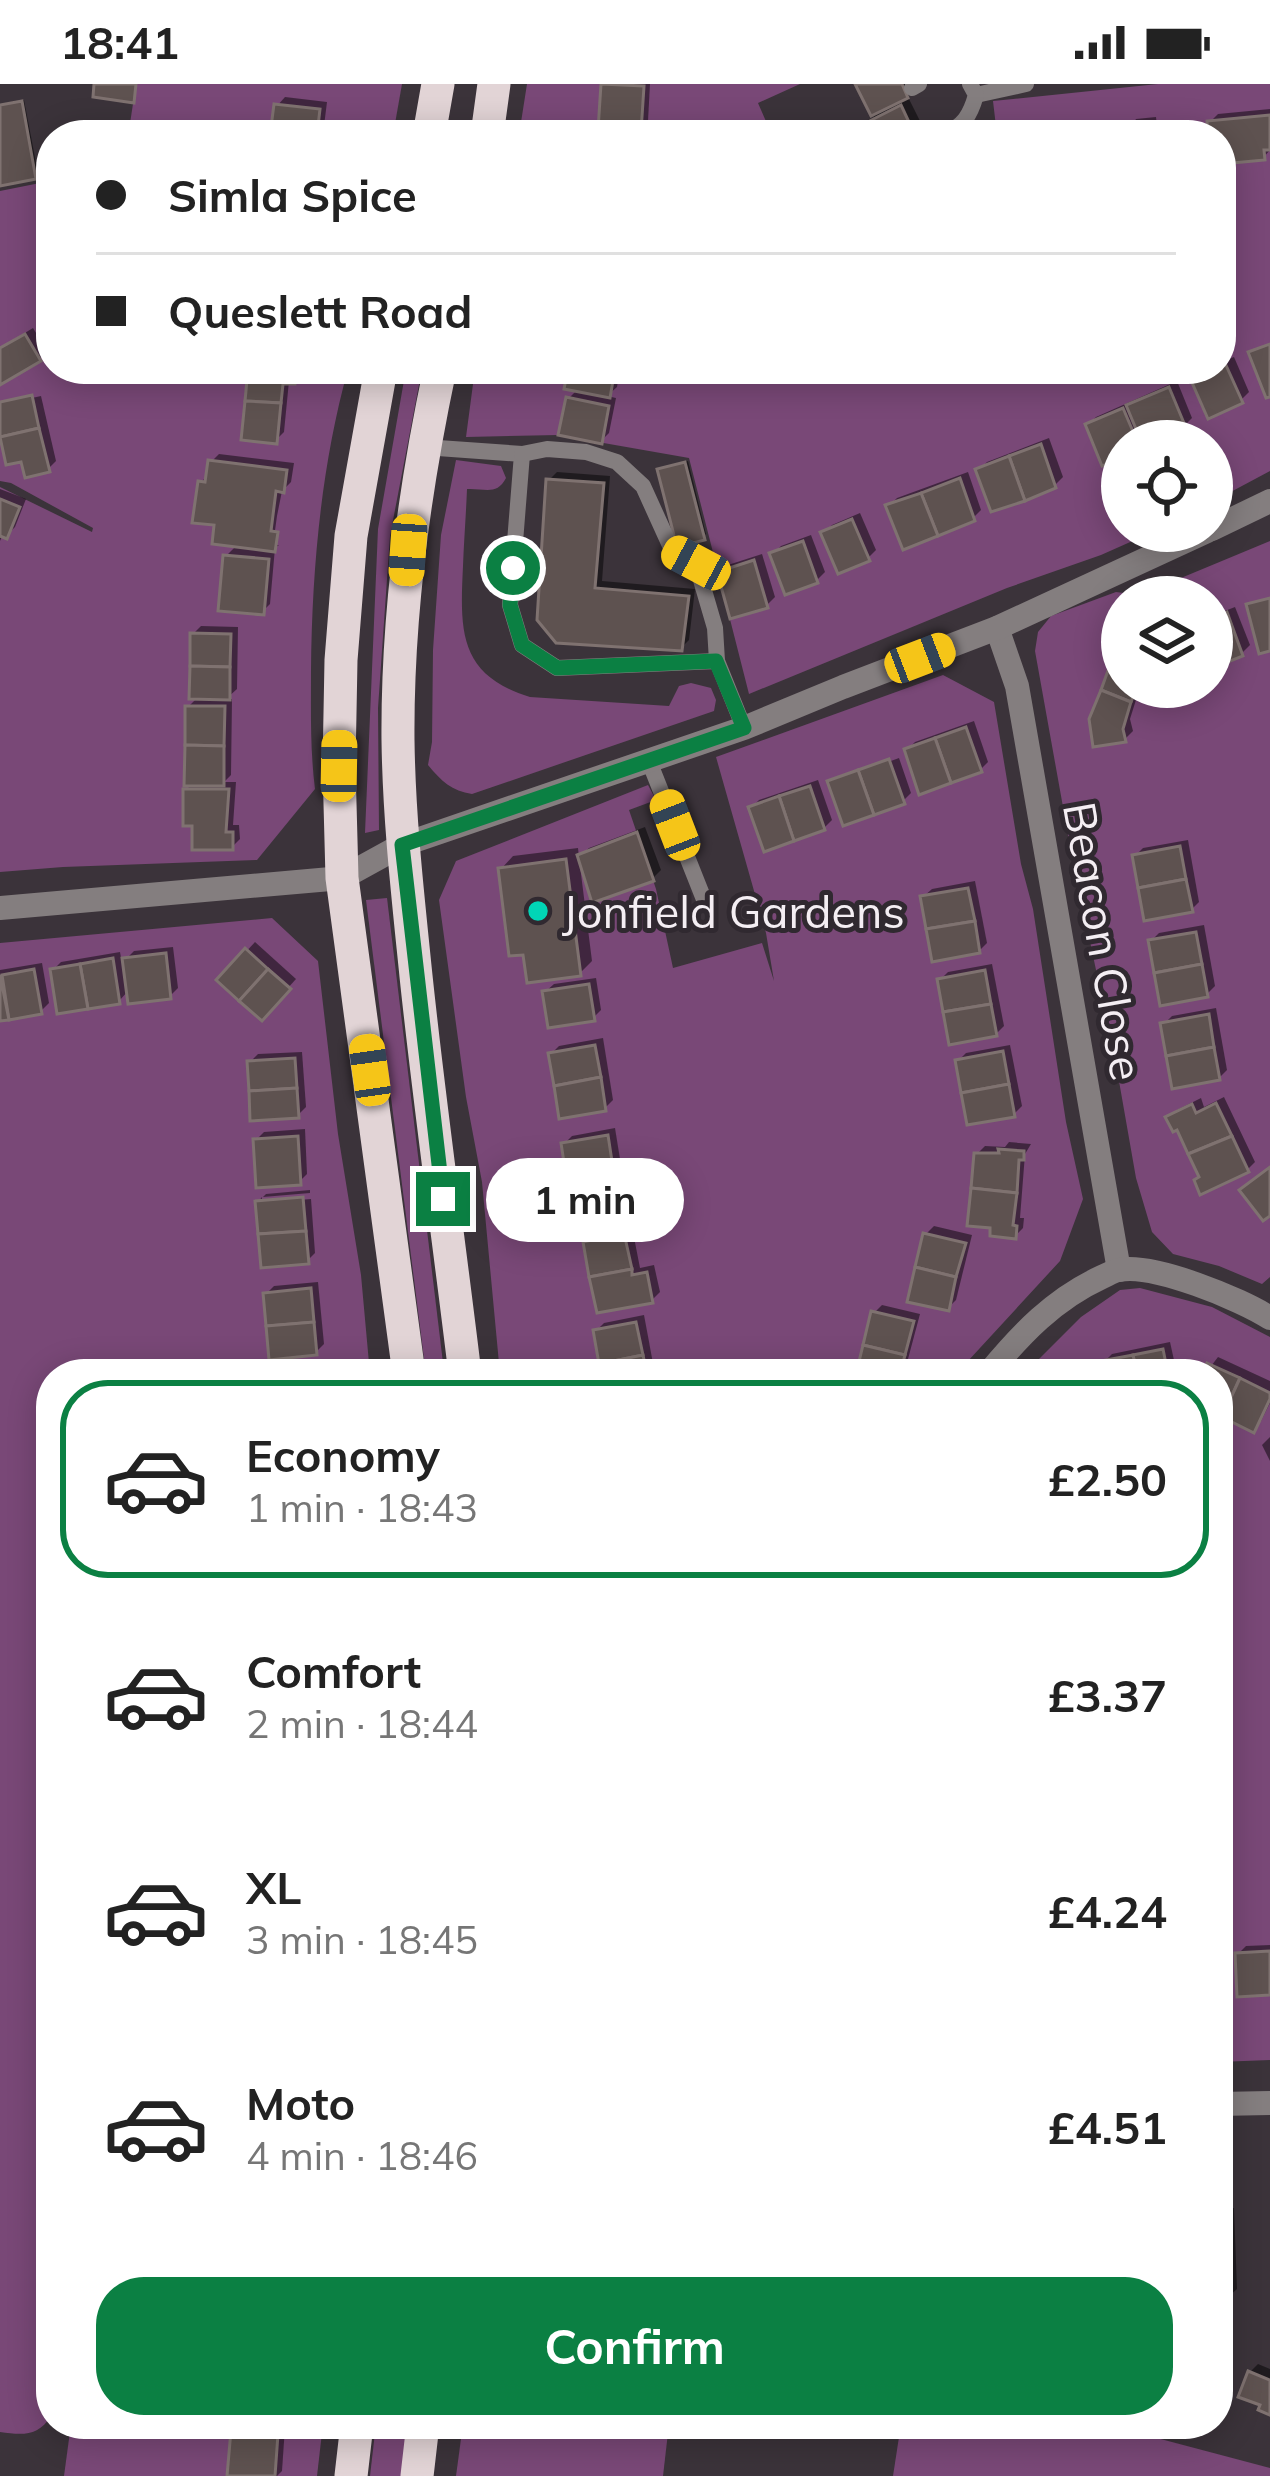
<!DOCTYPE html>
<html lang="en">
<head>
<meta charset="utf-8">
<style>
	:root { --surface:#fff; --page:#f2f2f2; --text:#222; --muted:#767676; --line:#e0e0e0; --accent:#0b8043 }
	body { margin:0; font-family:Mulish,sans-serif; background:var(--page); color:var(--text); height:100vh; display:flex; flex-direction:column; font-size:45px; white-space:nowrap }
	* { box-sizing:border-box; margin:0 }
	p { font-size:39px; color:var(--muted) }
	.icon { flex:none; width:66px; height:66px; fill:none; stroke:currentColor; stroke-width:2; stroke-linecap:round; stroke-linejoin:round }
	.map { position:relative; flex:1; overflow:hidden }
	.drawer { position:absolute; left:36px; top:1275px; width:1197px; height:1080px; display:flex; flex-direction:column; background:var(--surface); border-radius:48px; box-shadow:0 6px 30px #0003 }
	.drawer>* { flex:none }
	.top-card { position:absolute; left:36px; top:36px; width:1200px; height:264px; border-radius:48px; box-shadow:0 6px 30px #0003; display:grid; align-content:center; height:264px; padding:0 60px; background:var(--surface) }
	.tools { position:absolute; left:1101px; top:336px; display:grid; gap:24px }
	.tools a { display:grid; place-items:center; width:132px; height:132px; border-radius:50%; background:var(--surface); box-shadow:0 6px 30px #0003; font-size:60px }
	.end { position:absolute; width:54px; height:54px; margin:-27px; border:15px solid #0b8043; background:#fff; box-shadow:0 0 0 6px #fff }
	.from { border-radius:50% }
	.bubble { position:absolute; height:84px; border-radius:42px; background:var(--surface); box-shadow:0 6px 30px #0003; font-size:39px; font-weight:700; line-height:84px; text-align:center }
	.car { position:absolute; width:36px; height:72px; margin:-36px -18px; border-radius:15px; box-shadow:0 0 9px 3px #0007; background:linear-gradient(#f5c518 24%,#345 0 40%,#f5c518 0 76%,#345 0 86%,#f5c518 0) }
	.top-card b { display:flex; align-items:center; gap:42px; height:114px; font-size:45px }
	.top-card b+b { border-top:3px solid var(--line) }
	.top-card i { width:30px; height:30px; background:var(--text) }
	ul { padding:21px 0 0; list-style:none }
	li { display:flex; align-items:center; gap:36px; height:198px; margin:0 24px 18px; padding:0 36px; border:6px solid transparent; border-radius:48px }
	li div { flex:1 }
	li b { display:block; font-size:45px }
	li em { font-style:normal; font-weight:700 }
	li.active { border-color:var(--accent) }
	li>.icon { width:108px; height:108px; stroke-width:1.5 }
	.button { display:flex; gap:24px; margin-top:auto; padding:24px 60px }
	.button a { flex:1; height:138px; border-radius:48px; background:var(--accent); color:#fff; font-size:48px; font-weight:700; line-height:138px; text-align:center }
	.status { display:flex; justify-content:space-between; align-items:center; height:84px; padding:0 60px; background:var(--surface); direction:ltr }
	.status svg { height:33px; fill:currentColor }
	.map>svg:first-child { display:block }
	.green { fill:#794877; fill-rule:evenodd }
	.shadow { fill:#0007 }
	.building { fill:#5e5250; stroke:#7f7270; stroke-width:3 }
	.lines { fill:none; stroke-linecap:round; stroke-linejoin:round }
	.service { stroke:#847e7f; stroke-width:16 }
	.minor { stroke:#847e7f; stroke-width:24 }
	.trunk { stroke:#e2d4d6; stroke-width:33 }
	.route { stroke:#0b8043; stroke-width:15 }
	.poi-dot { fill:#01d5b6; stroke:#302930; stroke-width:4.5 }
	.labels { text-anchor:middle; dominant-baseline:central; stroke-width:10; stroke-linejoin:round; paint-order:stroke }
	.poi-label { font-size:45px; fill:#f4eef3; stroke:#302930; text-anchor:start }
	.street-label { font-size:45px; fill:#f4eef3; stroke:#302930 }
</style>
</head>
<body>
<div class="status"><b>18:41</b><svg viewBox="0 0 49 12"><path d="M0 12V9h3v3zM5 12V6h3v6zM10 12V3h3v9zM15 12V0h3v12zM26 1h20v11H26zM47 4h2v5h-2z"/></svg></div>
<div class="map">
<svg width="1270" height="2392" viewBox="0 0 1270 2392">
	<rect width="100%" height="100%" fill="#3b333a"/>
	<g class="green">
		<polygon points="136,0 402,0 393,51 163,51 129,46"/>
		<polygon points="527,0 800,0 758,19 772,51 519,51"/>
		<polygon points="1158,0 1270,0 1270,387 1212,418 1212,357 1122,357 1122,447 1155,447 1101,471 1007,504 749,610 689,374 558,351 466,353 475,285 1221,285 1221,51 997,51 993,17"/>
		<path d="M 40,99 L 46,104 L 38,140 L 51,143 L 51,285 L 348,285 C 321,383 312,485 311,586 C 311,626 310,665 315,705 L 257,776 L 63,783 L 0,788 L 0,403 L 92,448 L 93,444 L 11,399 L 0,397 L 0,107 Z"/>
		<polygon points="406,285 422,285 390,452 378,624 379,746 365,749 378,445"/>
		<path d="M 456,376 L 501,382 L 506,394 C 497,412 484,404 467,405 C 466,431 464,456 463,482 C 460,546 458,591 530,613 L 669,622 L 679,602 L 691,599 L 711,604 L 716,616 L 714,627 L 472,710 C 452,707 441,697 428,681 L 432,658 L 433,566 L 441,451 Z"/>
		<path d="M 1270,457 L 1270,1193 L 1262,1200 L 1219,1182 L 1173,1170 L 1152,1148 L 1136,1094 L 1116,980 L 1072,773 L 1035,567 L 1038,548 L 1051,532 L 1116,508 L 1140,511 ZM 1122,513 L 1212,513 L 1212,603 L 1122,603 Z"/>
		<polygon points="943,591 994,618 1021,780 1033,825 1066,1038 1083,1115 1060,1177 956,1290 500,1290 482,1098 466,1013 439,816 456,777 648,701 656,716 629,726 656,805 673,884 762,859 774,897 766,849 716,673"/>
		<polygon points="387,814 443,1279 444,1290 426,1290 366,816"/>
		<path d="M 272,834 L 318,877 L 338,1050 L 361,1191 L 370,1290 L 51,1290 L 51,2332 C 38,2353 22,2351 0,2348 L 0,859 Z"/>
		<polygon points="1140,1204 1212,1223 1270,1253 1270,1976 1218,1978 1218,1290 1024,1290 1081,1233 1120,1206"/>
		<polygon points="71,2340 323,2340 317,2392 64,2392"/>
		<polygon points="376,2340 408,2340 403,2392 370,2392"/>
		<polygon points="463,2340 669,2340 663,2392 456,2392"/>
		<polygon points="901,2340 1104,2340 1270,2384 1270,2392 893,2392"/>
	</g>
	<g class="shadow">
		<polygon points="604,0 650,0 648,37 640,45"/>
		<polygon points="859,0 912,0 914,4 907,11 924,45 918,51 845,51 853,43 874,33"/>
		<polygon points="285,13 327,18 323,50 273,51 277,22"/>
		<polygon points="24,16 38,89 34,92 0,99 0,20"/>
		<polygon points="1270,25 1270,66 1264,73 1221,77 1221,51 1211,51 1210,38 1218,30"/>
		<polygon points="1156,33 1158,51 1092,51 1105,38 1118,37 1119,47 1129,46 1136,35"/>
		<polygon points="1090,36 1092,51 1020,51 1066,45 1073,38"/>
		<polygon points="33,244 47,267 39,275 0,297 0,264"/>
		<polygon points="1234,273 1249,308 1241,316 1194,295 1206,285 1221,285 1221,278"/>
		<polygon points="251,285 302,285 302,289 294,297 289,297 284,348 276,356"/>
		<polygon points="571,285 620,285 617,303 607,312 616,314 609,349 601,357 569,314 578,305"/>
		<polygon points="1177,297 1192,334 1184,342 1148,357 1122,357 1122,370 1088,341 1096,333"/>
		<polygon points="41,312 56,377 48,385 23,374 0,344 0,321"/>
		<polygon points="1049,354 1063,393 1055,401 979,386 987,378"/>
		<polygon points="219,370 294,379 291,398 282,407 277,432 273,461 279,461 275,464 270,520 262,528 226,472 237,461 218,439 200,399 210,389 211,378"/>
		<polygon points="688,377 706,450 703,453 661,386"/>
		<polygon points="557,388 610,392 602,497 695,505 689,556 681,564 557,556 549,396"/>
		<polygon points="968,388 981,426 973,434 889,422 897,414"/>
		<polygon points="0,405 26,415 15,443 7,451 3,450 0,457"/>
		<polygon points="860,429 876,466 868,474 824,449 832,441"/>
		<polygon points="811,451 825,488 817,496 773,470 781,462"/>
		<polygon points="762,470 775,513 767,521 720,489 728,481"/>
		<polygon points="1235,523 1250,561 1242,569 1212,581 1212,532"/>
		<polygon points="201,542 238,543 237,605 226,615 232,615 231,691 224,698 236,698 233,741 239,741 240,755 232,763 195,739 186,706 193,699 188,623 199,612 193,550"/>
		<polygon points="1122,573 1122,603 1140,603 1130,635 1133,647 1125,655 1096,659"/>
		<polygon points="974,637 988,678 980,686 907,666 915,658"/>
		<polygon points="899,674 911,709 903,717 830,698 836,693 836,697"/>
		<polygon points="818,696 832,736 824,744 751,724 759,716"/>
		<polygon points="645,743 661,786 653,794 580,782 592,877 580,889 501,785 513,772 578,764 579,773 589,764"/>
		<polygon points="1188,756 1199,818 1191,826 1135,772 1143,764"/>
		<polygon points="975,797 987,859 979,867 923,813 932,805"/>
		<polygon points="1204,841 1215,902 1207,910 1151,857 1159,849"/>
		<polygon points="255,858 296,895 262,933 220,896"/>
		<polygon points="173,863 178,904 170,912 129,906 119,917 53,886 61,878 120,868 122,879 134,867"/>
		<polygon points="42,879 49,919 41,927 0,934 0,886"/>
		<polygon points="992,880 1004,942 996,950 940,896 948,888"/>
		<polygon points="596,894 601,926 593,934 545,908 554,900"/>
		<polygon points="1216,924 1227,986 1219,994 1164,940 1172,932"/>
		<polygon points="603,954 613,1016 605,1024 551,970 559,962"/>
		<polygon points="1010,961 1022,1022 1014,1030 958,977 966,969"/>
		<polygon points="302,968 306,1023 298,1031 250,978 258,970"/>
		<polygon points="1224,1013 1255,1078 1247,1086 1202,1092 1178,1042 1169,1034 1177,1026 1201,1014 1204,1023"/>
		<polygon points="615,1044 625,1106 617,1114 564,1060 572,1052"/>
		<polygon points="305,1045 307,1090 299,1098 256,1056 264,1048"/>
		<polygon points="1009,1058 1031,1060 1025,1070 1020,1134 1024,1134 1023,1144 1015,1152 977,1070 985,1062 1005,1063"/>
		<polygon points="310,1106 310,1109 263,1113 266,1110"/>
		<polygon points="262,1113 262,1119 311,1115 315,1169 307,1177 258,1118"/>
		<polygon points="934,1142 972,1151 956,1216 948,1224 926,1150"/>
		<polygon points="632,1143 640,1184 654,1181 660,1208 652,1216 586,1159 594,1151"/>
		<polygon points="318,1198 324,1260 316,1268 266,1210 274,1202"/>
		<polygon points="882,1221 920,1230 904,1290 859,1290 874,1229"/>
		<polygon points="644,1231 655,1290 604,1290 596,1247 604,1239"/>
		<polygon points="1170,1258 1177,1290 1107,1290 1104,1278 1112,1270"/>
		<polygon points="1218,1273 1270,1297 1270,1319 1261,1337 1253,1345 1218,1328 1218,1290 1205,1290"/>
		<polygon points="1270,1353 1270,1377 1262,1361"/>
		<polygon points="1270,1861 1270,1908 1238,1870 1246,1862"/>
		<polygon points="1232,1862 1233,1902 1225,1910 1218,1910 1218,1863"/>
		<polygon points="1234,2124 1237,2205 1218,2222 1218,2125"/>
		<polygon points="1258,2280 1270,2285 1270,2328 1250,2288"/>
		<polygon points="241,2340 285,2343 282,2387 277,2392 230,2391 234,2347"/>
	</g>
	<g class="building">
		<polygon points="94,0 136,0 134,19 93,13"/>
		<polygon points="601,0 644,2 641,48 598,46"/>
		<polygon points="855,0 902,0 908,14 871,32"/>
		<polygon points="22,17 36,95 0,102 0,21"/>
		<polygon points="274,20 320,25 317,51 270,51"/>
		<polygon points="901,21 915,51 842,51"/>
		<polygon points="1270,31 1270,66 1264,66 1265,76 1221,80 1221,51 1208,51 1207,37"/>
		<polygon points="1149,40 1150,51 1126,51 1125,42"/>
		<polygon points="25,250 41,277 0,301 0,264"/>
		<polygon points="1270,260 1270,313 1266,314 1248,268"/>
		<polygon points="1225,279 1243,319 1208,335 1190,294 1211,285 1221,285 1221,280"/>
		<polygon points="248,285 296,285 295,300 283,300 281,319 245,317"/>
		<polygon points="568,285 615,285 610,314 564,305"/>
		<polygon points="1169,303 1186,344 1155,357 1141,357 1126,321"/>
		<polygon points="32,311 39,344 0,353 0,318"/>
		<polygon points="566,313 609,322 602,360 558,351"/>
		<polygon points="245,317 281,319 277,360 241,356"/>
		<polygon points="1123,324 1137,357 1122,357 1122,373 1102,382 1085,340"/>
		<polygon points="39,344 50,388 25,394 21,378 6,381 0,353"/>
		<polygon points="1041,360 1056,404 1025,417 1009,372"/>
		<polygon points="1009,372 1025,417 991,428 975,385"/>
		<polygon points="208,376 287,386 284,409 276,407 271,447 278,448 275,468 212,460 214,441 192,439 198,397 205,398"/>
		<polygon points="685,378 705,456 677,463 657,385"/>
		<polygon points="960,394 975,437 938,452 921,409"/>
		<polygon points="546,395 604,399 595,504 689,512 682,567 556,559 537,536"/>
		<polygon points="921,409 938,452 903,466 885,421"/>
		<polygon points="0,415 20,423 7,455 0,452"/>
		<polygon points="852,435 870,477 838,490 820,448"/>
		<polygon points="803,457 818,499 785,511 769,469"/>
		<polygon points="223,471 269,475 264,531 218,527"/>
		<polygon points="754,476 768,524 730,535 717,488"/>
		<polygon points="1270,514 1270,567 1259,570 1246,520"/>
		<polygon points="1227,528 1243,572 1215,583 1212,575 1212,535"/>
		<polygon points="190,549 231,550 230,583 190,582"/>
		<polygon points="1122,570 1122,603 1137,603 1131,618 1101,606 1110,581"/>
		<polygon points="190,582 230,583 230,616 189,615"/>
		<polygon points="1101,606 1131,618 1123,645 1126,658 1093,663 1089,635"/>
		<polygon points="185,622 225,622 224,662 185,661"/>
		<polygon points="966,643 982,688 951,699 935,654"/>
		<polygon points="935,654 951,699 919,711 904,665"/>
		<polygon points="185,661 224,662 224,702 184,702"/>
		<polygon points="889,675 905,720 874,731 858,686"/>
		<polygon points="858,686 874,731 843,742 827,697"/>
		<polygon points="810,702 825,746 794,757 779,712"/>
		<polygon points="183,705 229,705 226,748 233,748 233,766 192,766 192,742 183,742"/>
		<polygon points="779,712 794,757 764,768 748,723"/>
		<polygon points="637,748 654,797 592,819 577,771"/>
		<polygon points="1180,762 1186,795 1138,804 1132,771"/>
		<polygon points="566,775 581,892 527,899 523,871 509,872 498,784"/>
		<polygon points="1186,795 1193,828 1144,837 1138,804"/>
		<polygon points="968,804 975,837 926,845 920,812"/>
		<polygon points="975,837 980,869 932,878 926,845"/>
		<polygon points="1196,848 1202,880 1154,889 1148,856"/>
		<polygon points="245,864 268,885 239,917 216,896"/>
		<polygon points="166,869 171,915 128,920 122,874"/>
		<polygon points="113,874 120,920 88,925 80,880"/>
		<polygon points="80,880 88,925 57,930 50,885"/>
		<polygon points="1202,880 1208,913 1160,922 1154,889"/>
		<polygon points="34,885 42,930 9,936 2,891"/>
		<polygon points="268,885 291,905 262,937 239,917"/>
		<polygon points="985,886 991,920 943,928 937,895"/>
		<polygon points="0,891 9,936 0,937"/>
		<polygon points="589,900 595,937 548,944 542,907"/>
		<polygon points="991,920 997,952 949,961 943,928"/>
		<polygon points="1209,930 1214,963 1166,972 1160,939"/>
		<polygon points="595,961 601,993 554,1002 548,969"/>
		<polygon points="1214,963 1220,996 1172,1005 1166,972"/>
		<polygon points="1003,967 1009,1000 961,1009 955,976"/>
		<polygon points="295,974 297,1004 249,1007 247,977"/>
		<polygon points="601,993 606,1027 559,1035 554,1002"/>
		<polygon points="1009,1000 1015,1033 967,1041 961,1009"/>
		<polygon points="297,1004 299,1034 250,1037 249,1007"/>
		<polygon points="1216,1019 1232,1052 1188,1070 1177,1046 1173,1048 1165,1033 1192,1020 1196,1029"/>
		<polygon points="608,1051 613,1084 566,1092 561,1059"/>
		<polygon points="298,1052 301,1101 256,1104 253,1055"/>
		<polygon points="1232,1052 1249,1088 1200,1111 1194,1096 1199,1093 1188,1070"/>
		<polygon points="998,1065 1024,1067 1024,1076 1019,1076 1017,1109 971,1104 974,1069 999,1069"/>
		<polygon points="1270,1083 1270,1132 1263,1137 1239,1106"/>
		<polygon points="613,1084 619,1117 572,1125 566,1092"/>
		<polygon points="971,1104 1017,1109 1013,1141 1017,1142 1016,1155 990,1152 990,1144 967,1142"/>
		<polygon points="303,1113 306,1147 258,1150 255,1117"/>
		<polygon points="306,1147 309,1180 261,1184 258,1150"/>
		<polygon points="624,1149 632,1185 589,1193 583,1158"/>
		<polygon points="923,1149 966,1159 956,1193 915,1183"/>
		<polygon points="915,1183 956,1193 949,1227 907,1218"/>
		<polygon points="632,1185 632,1191 647,1188 653,1219 597,1229 589,1193"/>
		<polygon points="311,1204 314,1238 266,1242 263,1209"/>
		<polygon points="871,1227 914,1237 905,1271 863,1261"/>
		<polygon points="314,1238 317,1271 269,1276 266,1242"/>
		<polygon points="636,1238 643,1271 599,1280 593,1246"/>
		<polygon points="863,1261 905,1271 900,1290 856,1290"/>
		<polygon points="1163,1265 1168,1290 1137,1290 1133,1271"/>
		<polygon points="643,1271 647,1290 601,1290 599,1280"/>
		<polygon points="1133,1271 1137,1290 1104,1290 1101,1277"/>
		<polygon points="1207,1279 1240,1294 1222,1333 1218,1331 1218,1290 1202,1290"/>
		<polygon points="1240,1294 1270,1309 1270,1315 1254,1349 1222,1333"/>
		<polygon points="1270,1867 1270,1911 1237,1913 1235,1869"/>
		<polygon points="1218,1869 1225,1869 1227,1913 1218,1913"/>
		<polygon points="1248,2287 1270,2296 1270,2331 1258,2326 1260,2321 1238,2313"/>
		<polygon points="838,2340 874,2340 872,2352 837,2344"/>
		<polygon points="231,2346 278,2350 275,2392 227,2392"/>
	</g>
	<g class="lines">
		<g class="service">
			<polyline points="912,4 919,0"/>
			<polyline points="976,11 1026,0"/>
			<polyline points="91,49 101,51"/>
			<path d="M 944,51 C 964,41 970,32 976,11 L 970,0"/>
			<polyline points="424,363 522,370 510,521 522,561 557,584 717,577 744,644"/>
			<polyline points="522,370 547,365 586,368 617,378 643,402 672,466 696,479 715,544 717,577"/>
			<polyline points="649,677 705,818"/>
		</g>
		<g class="minor">
			<polyline points="1212,445 1270,417"/>
			<polyline points="997,544 1017,602 1119,1186"/>
			<polyline points="0,824 342,794 402,761 744,644 843,603 997,544 1207,447"/>
			<path d="M 988,1290 C 1021,1250 1054,1215 1102,1193 C 1107,1191 1113,1187 1119,1186 C 1153,1179 1241,1215 1270,1234"/>
			<polyline points="1218,2020 1270,2019"/>
		</g>
		<g class="trunk">
			<polyline points="429,51 438,0"/>
			<polyline points="487,51 494,0"/>
			<polyline points="381,285 351,452 341,576 339,682 342,794 409,1290"/>
			<path d="M 440,285 C 414,407 397,531 398,656 C 399,735 408,813 416,892 C 430,1025 449,1157 465,1290"/>
			<polyline points="351,2392 357,2340"/>
			<polyline points="417,2392 423,2340"/>
		</g>
	</g>
	<g class="lines">
		<polyline class="route" points="443,1115 402,761 744,644 716,577 557,584 522,561 510,521 513,484"/>
	</g>
	<circle class="poi-dot" cx="538" cy="827" r="12"/>
	<g class="labels">
		<g class="poi-label">
			<text x="562" y="827">Jonfield Gardens</text>
		</g>
		<g class="street-label">
			<text transform="translate(1104 857) rotate(80)">Beacon Close</text>
		</g>
	</g>
</svg>
<div class="tools">
<a><svg class="icon" aria-label="locate" viewBox="0 0 24 24"><circle cx="12" cy="12" r="6"/><path d="M12 2v4M12 18v4M2 12h4M18 12h4"/></svg></a>
<a><svg class="icon" aria-label="layers" viewBox="0 0 24 24"><path d="M12 4l9 5-9 5-9-5zM3 14l9 5 9-5"/></svg></a>
</div>
<i class="end from" style="left:513px;top:484px"></i>
<i class="end" style="left:443px;top:1115px"></i>
<div class="bubble" style="left:486px;top:1074px;width:198px">1 min</div>
<i class="car" style="left:408px;top:466px;rotate:184deg"></i>
<i class="car" style="left:696px;top:479px;rotate:298deg"></i>
<i class="car" style="left:920px;top:574px;rotate:69deg"></i>
<i class="car" style="left:339px;top:682px;rotate:1deg"></i>
<i class="car" style="left:675px;top:741px;rotate:339deg"></i>
<i class="car" style="left:370px;top:986px;rotate:352deg"></i>
<div class="top-card">
<b><i class="from"></i>Simla Spice</b>
<b><i></i>Queslett Road</b>
</div>
<section class="drawer">
<ul>
<li class="active"><svg class="icon" aria-label="car" viewBox="0 0 24 24"><path d="M5 17H2v-5l4-1 3-4h7l3 4 3 1v5h-3M9 17h6M6 11h13"/><circle cx="7" cy="17" r="2"/><circle cx="17" cy="17" r="2"/></svg><div><b>Economy</b><p>1 min · 18:43</p></div><em>£2.50</em></li>
<li><svg class="icon" aria-label="car" viewBox="0 0 24 24"><path d="M5 17H2v-5l4-1 3-4h7l3 4 3 1v5h-3M9 17h6M6 11h13"/><circle cx="7" cy="17" r="2"/><circle cx="17" cy="17" r="2"/></svg><div><b>Comfort</b><p>2 min · 18:44</p></div><em>£3.37</em></li>
<li><svg class="icon" aria-label="car" viewBox="0 0 24 24"><path d="M5 17H2v-5l4-1 3-4h7l3 4 3 1v5h-3M9 17h6M6 11h13"/><circle cx="7" cy="17" r="2"/><circle cx="17" cy="17" r="2"/></svg><div><b>XL</b><p>3 min · 18:45</p></div><em>£4.24</em></li>
<li><svg class="icon" aria-label="car" viewBox="0 0 24 24"><path d="M5 17H2v-5l4-1 3-4h7l3 4 3 1v5h-3M9 17h6M6 11h13"/><circle cx="7" cy="17" r="2"/><circle cx="17" cy="17" r="2"/></svg><div><b>Moto</b><p>4 min · 18:46</p></div><em>£4.51</em></li>
</ul>
<div class="button"><a>Confirm</a></div>
</section>
</div>
</body>
</html>
